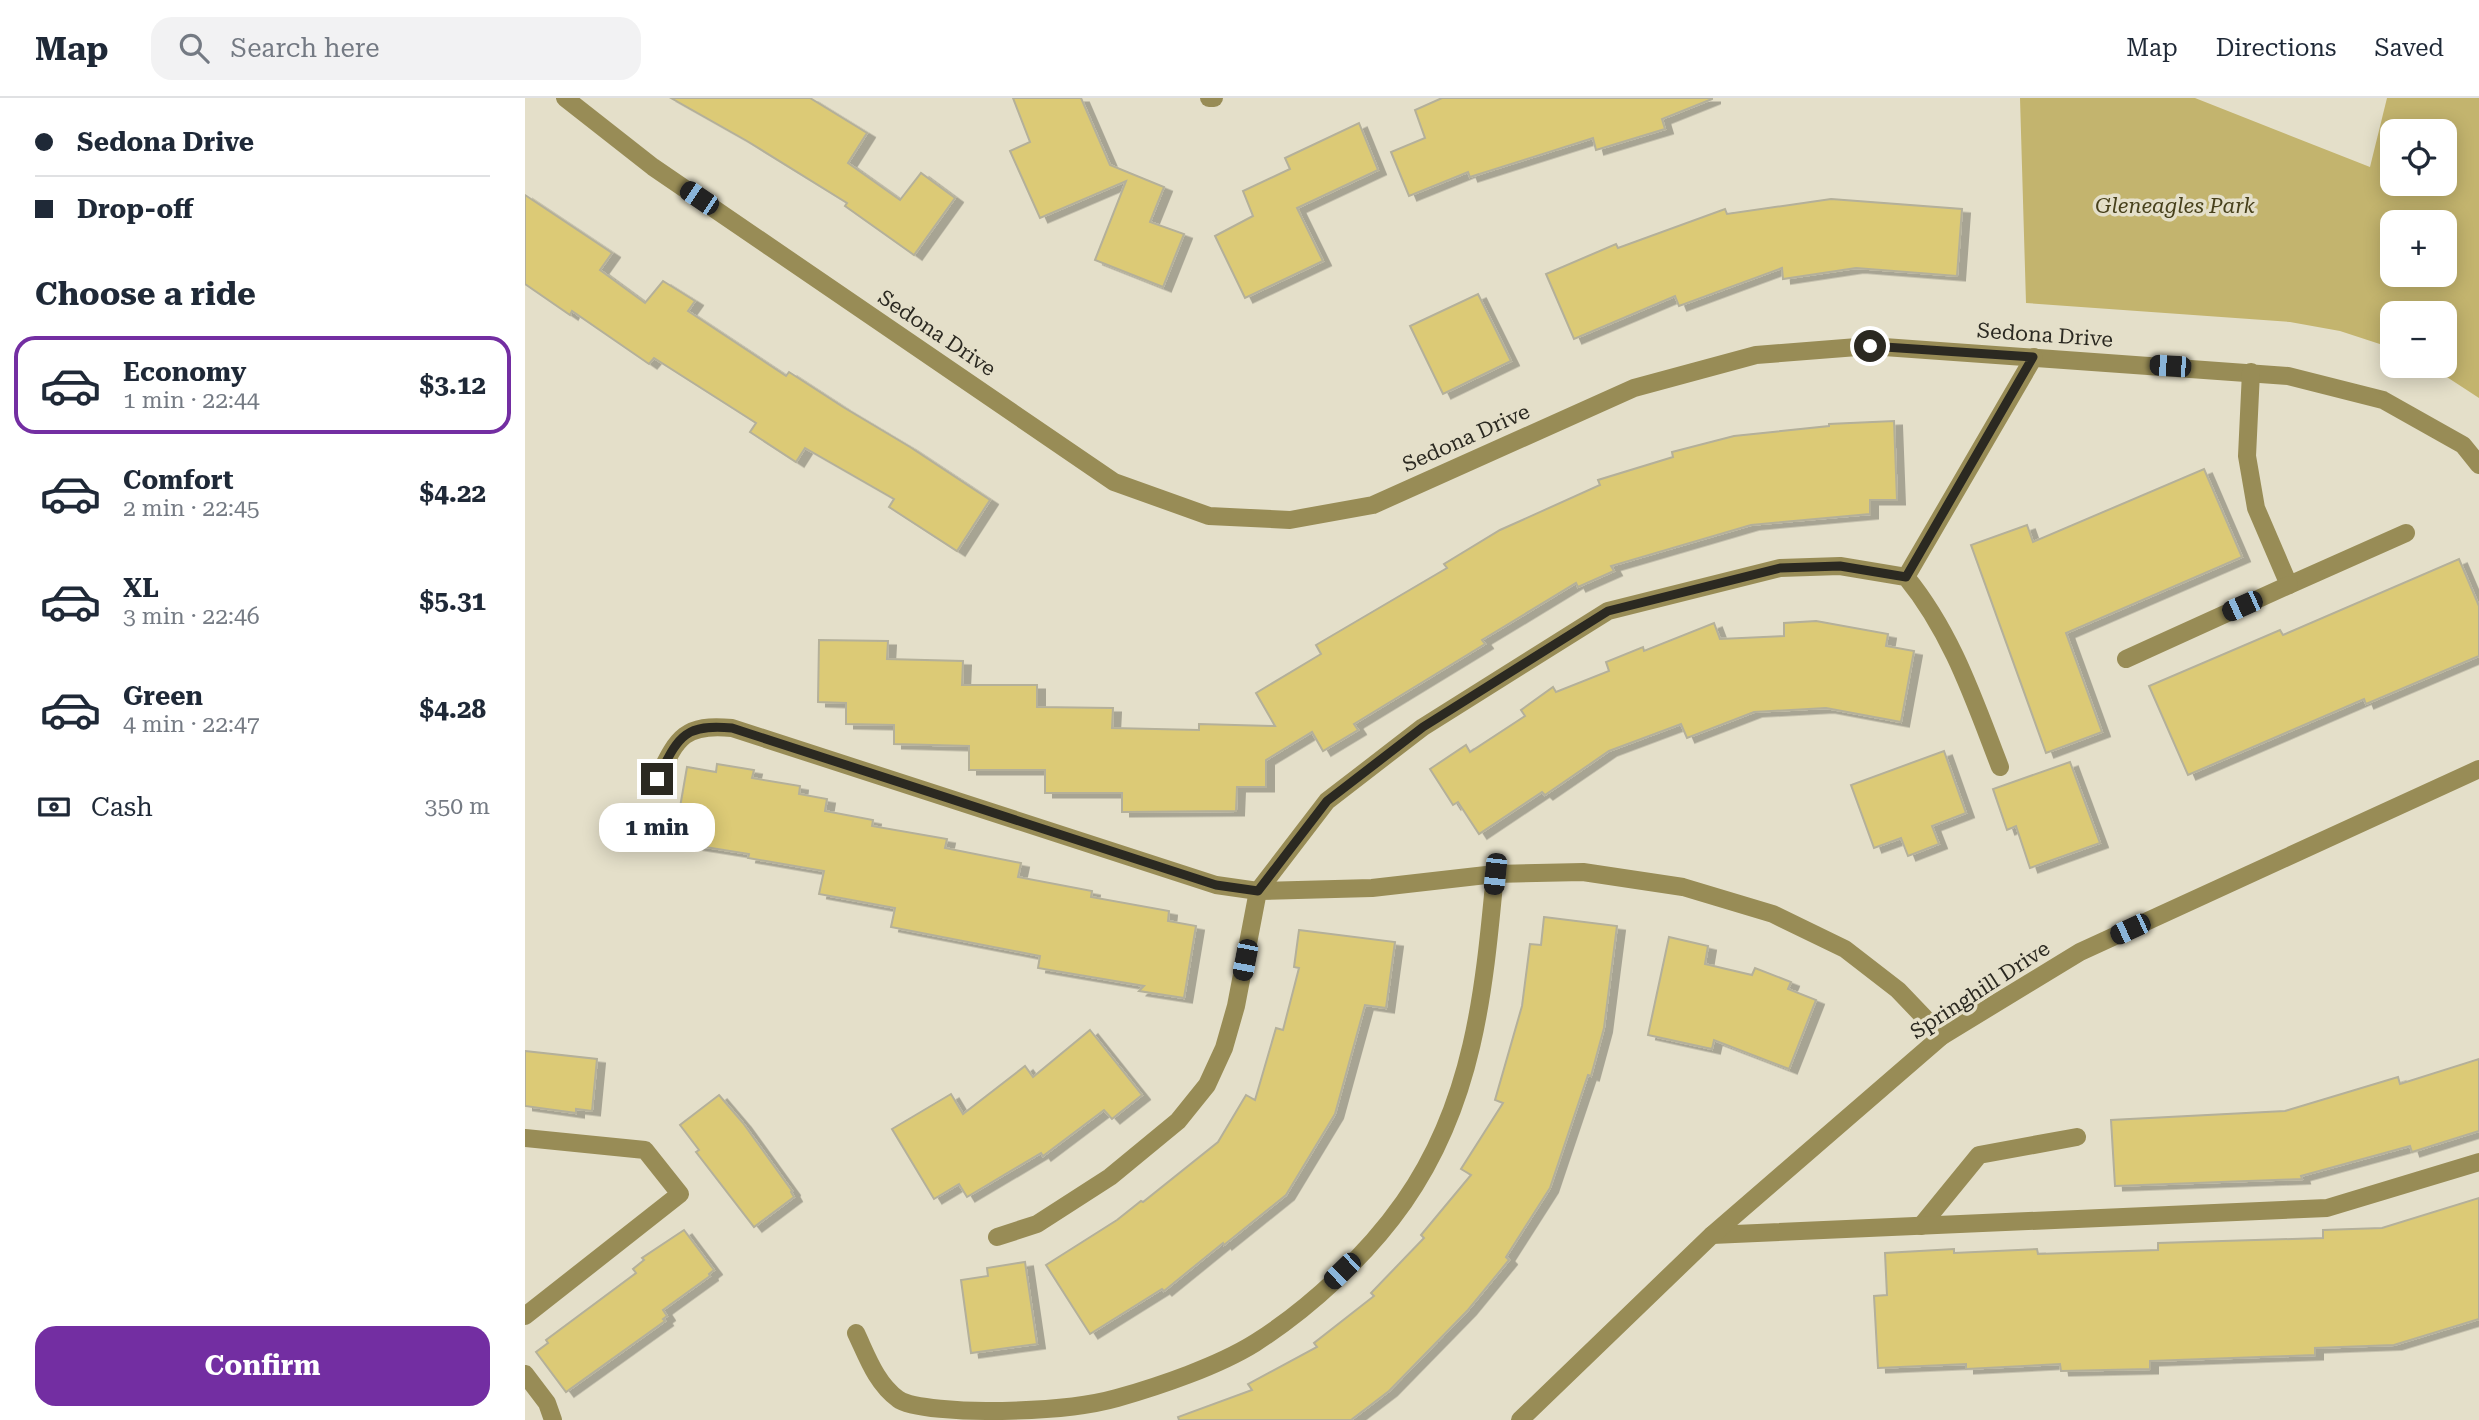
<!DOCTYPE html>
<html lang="en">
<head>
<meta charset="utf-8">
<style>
	:root { --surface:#fff; --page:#f2f2f3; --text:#1f2937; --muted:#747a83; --line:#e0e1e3; --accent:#732ea2 }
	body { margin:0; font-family:"Roboto Serif",serif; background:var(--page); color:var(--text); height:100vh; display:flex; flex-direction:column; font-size:26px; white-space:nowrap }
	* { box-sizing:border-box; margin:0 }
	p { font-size:23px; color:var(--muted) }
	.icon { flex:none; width:38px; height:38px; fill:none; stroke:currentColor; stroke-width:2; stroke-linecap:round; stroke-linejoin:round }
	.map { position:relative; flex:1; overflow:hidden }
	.details { display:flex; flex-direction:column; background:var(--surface); width:525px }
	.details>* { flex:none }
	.hud { display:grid; align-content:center; height:154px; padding:0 35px; background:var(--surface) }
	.fabs { position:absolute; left:1855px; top:21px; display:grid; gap:14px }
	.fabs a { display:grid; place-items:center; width:77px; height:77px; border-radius:14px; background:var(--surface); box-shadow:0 4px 18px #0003; font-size:35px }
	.end { position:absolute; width:32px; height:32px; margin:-16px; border:9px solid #2b2921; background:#fff; box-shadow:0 0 0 4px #fff }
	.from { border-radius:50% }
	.bubble { position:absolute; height:49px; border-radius:21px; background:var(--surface); box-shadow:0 4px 18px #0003; font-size:23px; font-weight:700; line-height:49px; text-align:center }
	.car { position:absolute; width:21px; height:42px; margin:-21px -10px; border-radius:9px; box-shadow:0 0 5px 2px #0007; background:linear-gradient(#222 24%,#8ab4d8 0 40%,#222 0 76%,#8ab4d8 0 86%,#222 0) }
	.hud b { display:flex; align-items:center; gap:24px; height:66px; font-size:26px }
	.hud b+b { border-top:2px solid var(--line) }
	.hud i { width:18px; height:18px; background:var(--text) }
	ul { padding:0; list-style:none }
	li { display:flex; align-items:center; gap:21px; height:98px; margin:0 14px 10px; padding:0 21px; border:4px solid transparent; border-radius:21px }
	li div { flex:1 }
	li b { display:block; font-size:26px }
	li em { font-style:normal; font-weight:700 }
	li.on { border-color:var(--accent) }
	li>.icon { width:63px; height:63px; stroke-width:1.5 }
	h2 { padding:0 35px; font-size:32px; line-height:84px }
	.pay { display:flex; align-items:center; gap:18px; height:77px; padding:0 35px; font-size:26px }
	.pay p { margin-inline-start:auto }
	.primary-button { display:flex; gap:14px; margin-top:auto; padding:14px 35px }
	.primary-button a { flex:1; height:80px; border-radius:21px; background:var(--accent); color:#fff; font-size:28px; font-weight:700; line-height:80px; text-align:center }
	header { display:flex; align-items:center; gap:42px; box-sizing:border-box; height:98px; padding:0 35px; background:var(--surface); border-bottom:2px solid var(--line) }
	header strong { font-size:33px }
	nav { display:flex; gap:38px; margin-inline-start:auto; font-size:24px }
	.search { width:490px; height:63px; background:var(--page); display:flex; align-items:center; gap:18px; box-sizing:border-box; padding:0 24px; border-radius:21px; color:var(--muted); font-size:26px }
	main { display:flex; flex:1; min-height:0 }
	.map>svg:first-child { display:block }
	.green { fill:#c3b46e; fill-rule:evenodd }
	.building { fill:#dcca76; stroke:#b4b09a; stroke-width:2; filter:url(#shadow) }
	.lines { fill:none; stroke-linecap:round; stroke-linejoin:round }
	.minor { stroke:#988c56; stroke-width:18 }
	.route { stroke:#2b2921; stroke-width:9 }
	.labels { text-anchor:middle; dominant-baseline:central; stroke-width:7; stroke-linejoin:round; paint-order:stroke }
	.park-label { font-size:21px; font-style:italic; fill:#47401b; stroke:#e4dfc9 }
	.street-label { font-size:21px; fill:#2b2921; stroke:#e4dfc9 }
</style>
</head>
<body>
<header>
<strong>Map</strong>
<div class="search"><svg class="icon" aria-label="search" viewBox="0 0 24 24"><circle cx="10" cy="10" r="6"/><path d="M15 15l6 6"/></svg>Search here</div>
<nav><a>Map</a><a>Directions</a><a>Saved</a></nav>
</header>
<main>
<section class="details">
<div class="hud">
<b><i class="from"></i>Sedona Drive</b>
<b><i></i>Drop-off</b>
</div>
<h2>Choose a ride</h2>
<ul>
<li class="on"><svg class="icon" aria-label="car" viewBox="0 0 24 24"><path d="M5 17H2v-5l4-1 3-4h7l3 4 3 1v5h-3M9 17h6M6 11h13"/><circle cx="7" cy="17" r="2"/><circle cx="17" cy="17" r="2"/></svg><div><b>Economy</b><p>1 min · 22:44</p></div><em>$3.12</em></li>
<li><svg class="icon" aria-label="car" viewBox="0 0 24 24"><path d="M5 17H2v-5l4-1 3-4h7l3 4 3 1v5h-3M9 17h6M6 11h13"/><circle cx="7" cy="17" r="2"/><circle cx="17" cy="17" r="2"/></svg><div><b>Comfort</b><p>2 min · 22:45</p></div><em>$4.22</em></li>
<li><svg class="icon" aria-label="car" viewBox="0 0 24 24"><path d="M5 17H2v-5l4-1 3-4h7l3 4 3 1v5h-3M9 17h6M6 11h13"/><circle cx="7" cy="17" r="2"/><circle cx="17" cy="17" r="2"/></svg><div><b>XL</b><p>3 min · 22:46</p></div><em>$5.31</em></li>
<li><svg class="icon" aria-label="car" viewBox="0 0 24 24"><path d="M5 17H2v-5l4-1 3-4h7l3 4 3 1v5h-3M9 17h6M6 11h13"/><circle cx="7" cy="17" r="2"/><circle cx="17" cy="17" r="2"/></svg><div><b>Green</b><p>4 min · 22:47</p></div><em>$4.28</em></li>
</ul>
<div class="pay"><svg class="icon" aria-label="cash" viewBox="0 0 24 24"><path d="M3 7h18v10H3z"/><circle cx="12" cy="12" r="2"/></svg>Cash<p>350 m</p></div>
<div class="primary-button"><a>Confirm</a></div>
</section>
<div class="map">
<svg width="1954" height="1322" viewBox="0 0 1954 1322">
	<defs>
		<filter id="shadow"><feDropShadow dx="8" dy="4.5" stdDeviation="0" flood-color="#0004"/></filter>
	</defs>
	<rect width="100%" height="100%" fill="#e4dfc9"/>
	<path class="green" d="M 1495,0 L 1670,0 L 1845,69 L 1862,0 L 1954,0 L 1954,300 L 1905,268 L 1920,268 L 1920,215 L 1867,215 L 1867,250 L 1815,233 L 1765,224 L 1501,205 ZM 1867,33 L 1920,33 L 1920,86 L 1867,86 ZM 1867,124 L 1920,124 L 1920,177 L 1867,177 Z"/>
	<g class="building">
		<polygon points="146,0 285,0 342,35 323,65 375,102 396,75 430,100 389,157 320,108 322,105 222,43"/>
		<polygon points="488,0 556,0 585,67 639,89 625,124 659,136 638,189 570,162 601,83 515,120 485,53 505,44"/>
		<polygon points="917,0 1187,0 1187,1 1137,21 1140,31 1071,52 1068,40 945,79 943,74 884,98 866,54 900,40 890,12"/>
		<polygon points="834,25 853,72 772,110 798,163 720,200 690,138 728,118 718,93 765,71 760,60"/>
		<polygon points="0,97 87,155 75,172 120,205 138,183 170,203 163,213 261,278 264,274 318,309 385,349 465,402 432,453 364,409 369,401 280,350 271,364 225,334 231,325 129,260 124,266 47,213 45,217 0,186"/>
		<polygon points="1306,101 1437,111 1432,178 1331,170 1258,181 1257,170 1154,208 1150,198 1049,241 1021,176 1091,146 1093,150 1200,111 1202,116"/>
		<polygon points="953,196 986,263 918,296 885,228"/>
		<polygon points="1369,323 1372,402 1345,402 1345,416 1226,427 1086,468 1089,473 1053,489 1051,485 957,542 960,546 829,626 833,632 798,653 787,634 741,662 741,689 712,689 711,713 597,714 597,695 520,695 520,672 444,672 444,648 369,646 369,627 321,626 321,605 293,604 294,542 363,543 362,561 438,563 437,587 512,587 512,609 588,610 587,630 674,632 674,626 750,628 731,595 796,556 791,547 922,470 919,466 975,432 1075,387 1073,382 1148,359 1147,354 1209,338 1304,328 1304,326"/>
		<polygon points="1679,371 1717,459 1541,535 1577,634 1521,655 1446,447 1502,427 1508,444"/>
		<polygon points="1934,461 1954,508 1954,558 1841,606 1839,601 1663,677 1624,588 1755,532 1758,537"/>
		<polygon points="1291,523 1363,536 1361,548 1389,553 1376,624 1301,610 1229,614 1162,640 1156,626 1084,653 1020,697 1017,694 954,736 933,704 928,707 905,671 941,647 945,654 1000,618 996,612 1028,589 1031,594 1084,573 1081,564 1118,549 1119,553 1189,525 1195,541 1259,538 1259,525"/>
		<polygon points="1419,653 1441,715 1407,728 1414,746 1383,758 1376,740 1349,750 1326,687"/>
		<polygon points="1545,664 1575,745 1505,770 1491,728 1482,732 1468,691"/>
		<polygon points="192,666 229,672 227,680 275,688 274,696 302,701 300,713 348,722 347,728 422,741 420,750 496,765 493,779 567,793 566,799 644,813 643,823 671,828 659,900 614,893 619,888 513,870 515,858 366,829 370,810 294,796 299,773 223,760 224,756 149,744 162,669 191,674"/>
		<polygon points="1019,819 1092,828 1079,930 1066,978 1063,977 1025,1090 981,1159 984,1162 943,1212 864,1293 826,1322 654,1322 653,1319 727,1292 723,1286 792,1249 789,1245 849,1198 846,1195 899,1140 896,1137 946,1077 936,1071 978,1005 970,1002 997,908 1005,846 1016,847"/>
		<polygon points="774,832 870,844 861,910 840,907 810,1016 761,1097 699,1147 698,1145 639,1193 637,1191 565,1236 521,1167 592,1122 616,1103 618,1104 693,1044 721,997 730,1002 751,930 758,932 774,870 769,869"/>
		<polygon points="1144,839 1183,848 1180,866 1227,877 1230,870 1266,884 1263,891 1291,902 1264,971 1189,942 1187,951 1123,937"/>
		<polygon points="565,932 617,997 587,1021 579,1012 518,1058 516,1055 442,1099 434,1086 409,1101 367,1031 426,996 438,1016 500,968 508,979"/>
		<polygon points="0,953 72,961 67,1013 51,1011 51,1015 0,1008"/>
		<polygon points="1954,961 1954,1033 1887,1054 1885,1048 1776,1078 1777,1081 1590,1088 1586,1022 1760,1013 1873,979 1875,986"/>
		<polygon points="194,997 218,1025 267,1093 266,1094 269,1099 229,1129 171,1054 174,1052 155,1027"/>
		<polygon points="1954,1100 1954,1221 1869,1247 1790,1250 1790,1257 1625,1263 1625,1271 1536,1273 1535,1266 1441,1271 1441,1266 1353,1270 1349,1198 1362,1197 1360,1155 1429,1151 1429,1155 1512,1151 1513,1156 1633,1152 1633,1145 1798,1140 1798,1132 1857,1130"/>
		<polygon points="159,1132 189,1172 184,1176 185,1178 138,1212 142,1218 138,1221 140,1223 41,1294 11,1254 23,1245 21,1242 111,1175 108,1171 119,1162 117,1160"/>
		<polygon points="500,1164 512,1246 446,1255 436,1182 463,1178 462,1170"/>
	</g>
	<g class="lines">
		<g class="minor">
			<polyline points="40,0 128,69 589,384 684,418 765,422 848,407 1109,290 1231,257 1345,248 1763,278 1858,302 1938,347 1954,367"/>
			<polyline points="684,0 689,0"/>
			<polyline points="1726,274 1722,358 1731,410 1764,487 1881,435"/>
			<polyline points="1381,479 1509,259"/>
			<polyline points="1601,561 1764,487"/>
			<path d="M 132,681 C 152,641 158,625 207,630 L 691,787 L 733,793 L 847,790 L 970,776 L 1058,774 L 1158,789 L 1248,816 L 1320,851 L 1373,892 L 1417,938"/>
			<polyline points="0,1040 120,1052 155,1096 0,1218"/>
			<polyline points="1396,1128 1454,1057 1552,1039"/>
			<polyline points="1187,1137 1802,1110 1954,1064"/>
			<path d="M 472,1139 L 512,1126 L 585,1079 L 653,1023 L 682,987 L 699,950 L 711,908 L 733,793 L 802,703 L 898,629 L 1083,513 L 1255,470 L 1315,468 L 1381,479 C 1427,535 1449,602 1475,669"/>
			<path d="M 331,1235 C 342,1258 351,1285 373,1301 C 386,1311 443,1313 461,1313 C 502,1313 553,1311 592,1300 C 635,1288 693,1268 730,1245 C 785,1210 842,1157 879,1104 C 949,1004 959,893 970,776"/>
			<polyline points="0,1276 22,1305 28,1322"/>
			<polyline points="995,1322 1187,1137 1417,938 1555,854 1954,671"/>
		</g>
	</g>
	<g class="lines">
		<path class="route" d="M 132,681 C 153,641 157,625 207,630 L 691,787 L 733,793 L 802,703 L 898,629 L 1083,513 L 1255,470 L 1315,468 L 1381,479 L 1508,259 L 1345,248"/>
	</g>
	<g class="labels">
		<g class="park-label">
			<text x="1650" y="108">Gleneagles Park</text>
		</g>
		<g class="street-label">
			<text transform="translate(412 235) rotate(34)">Sedona Drive</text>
			<text transform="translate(1520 237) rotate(4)">Sedona Drive</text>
			<text transform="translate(941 340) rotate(-24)">Sedona Drive</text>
			<text transform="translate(1455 892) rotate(-33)">Springhill Drive</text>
		</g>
	</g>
</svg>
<div class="fabs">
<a><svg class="icon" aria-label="locate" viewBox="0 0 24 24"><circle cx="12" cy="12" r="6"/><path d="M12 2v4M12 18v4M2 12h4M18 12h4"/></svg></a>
<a>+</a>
<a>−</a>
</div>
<i class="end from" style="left:1345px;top:248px"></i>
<i class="end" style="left:132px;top:681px"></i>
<div class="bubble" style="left:74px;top:705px;width:116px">1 min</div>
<i class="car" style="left:174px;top:100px;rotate:304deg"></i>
<i class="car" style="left:1645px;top:268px;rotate:274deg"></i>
<i class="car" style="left:1717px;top:508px;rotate:246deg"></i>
<i class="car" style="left:970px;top:776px;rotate:186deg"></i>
<i class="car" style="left:1605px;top:831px;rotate:245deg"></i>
<i class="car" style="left:720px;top:862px;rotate:191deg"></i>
<i class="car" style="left:817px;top:1173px;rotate:226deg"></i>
</div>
</main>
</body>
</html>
